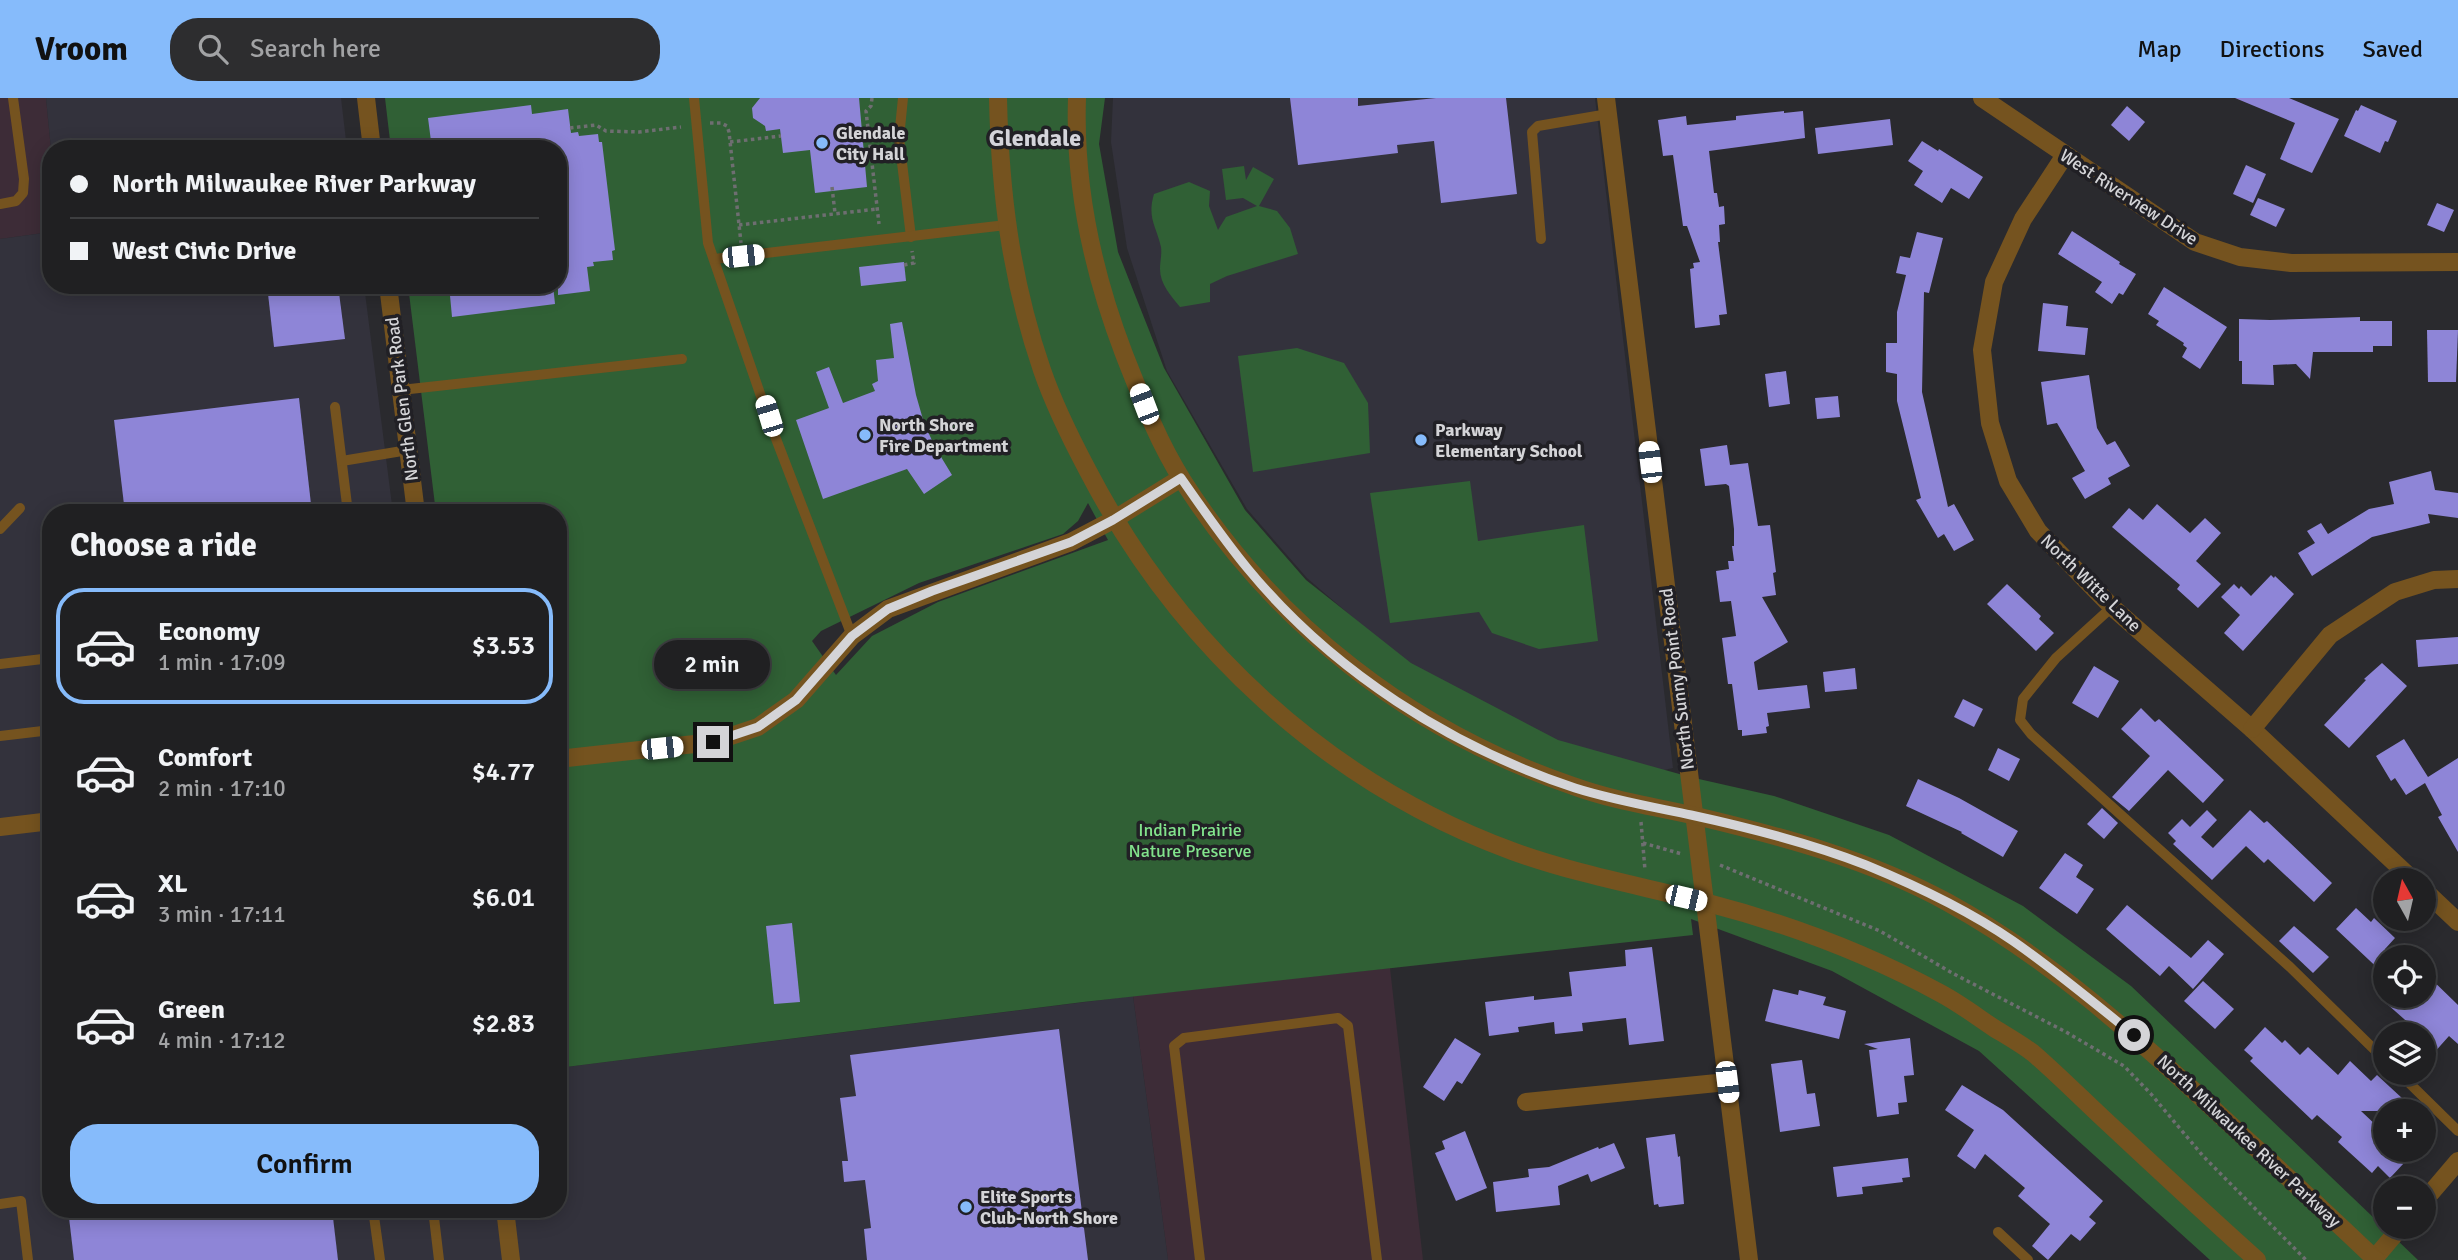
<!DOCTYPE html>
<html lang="en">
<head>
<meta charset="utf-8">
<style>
	:root { --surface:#202022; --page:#2d2d2f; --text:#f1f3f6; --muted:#a2a3a5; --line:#3d3e40; --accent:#86bbfb }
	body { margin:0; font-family:Signika,sans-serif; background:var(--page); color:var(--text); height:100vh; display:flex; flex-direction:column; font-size:26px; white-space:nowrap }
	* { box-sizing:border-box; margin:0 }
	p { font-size:23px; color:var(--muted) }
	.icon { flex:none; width:38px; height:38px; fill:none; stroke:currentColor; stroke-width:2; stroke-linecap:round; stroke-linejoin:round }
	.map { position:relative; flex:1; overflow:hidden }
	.drawer { position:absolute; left:42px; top:406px; width:525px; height:714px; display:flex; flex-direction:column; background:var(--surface); border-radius:28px; box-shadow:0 4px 18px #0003,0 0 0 2px var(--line) }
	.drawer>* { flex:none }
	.banner { position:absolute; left:42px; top:42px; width:525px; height:154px; border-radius:28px; box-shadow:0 4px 18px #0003,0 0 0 2px var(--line); display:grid; align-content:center; height:154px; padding:0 28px; background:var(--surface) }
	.needle { width:46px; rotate:352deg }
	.buttons { position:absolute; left:2373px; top:770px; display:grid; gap:14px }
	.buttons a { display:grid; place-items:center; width:63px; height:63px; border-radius:50%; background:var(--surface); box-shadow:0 4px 18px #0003,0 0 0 2px var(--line); font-size:35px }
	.end { position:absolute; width:32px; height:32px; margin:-16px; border:9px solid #d4d4d7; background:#111; box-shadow:0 0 0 4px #111 }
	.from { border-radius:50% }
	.bubble { position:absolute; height:49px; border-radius:24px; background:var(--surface); box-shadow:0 4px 18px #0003,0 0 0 2px var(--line); font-size:23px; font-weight:600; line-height:49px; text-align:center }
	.car { position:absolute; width:21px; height:42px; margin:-21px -10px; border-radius:9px; box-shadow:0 0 5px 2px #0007; background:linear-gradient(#fff 24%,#345 0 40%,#fff 0 76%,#345 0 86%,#fff 0) }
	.banner b { display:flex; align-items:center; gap:24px; height:66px; font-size:26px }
	.banner b+b { border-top:2px solid var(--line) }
	.banner i { width:18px; height:18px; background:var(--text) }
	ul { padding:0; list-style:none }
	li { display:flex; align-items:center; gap:21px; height:116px; margin:0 14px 10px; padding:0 14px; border:4px solid transparent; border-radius:28px }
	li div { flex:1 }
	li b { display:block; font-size:26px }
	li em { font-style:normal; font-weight:600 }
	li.current { border-color:var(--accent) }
	li>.icon { width:63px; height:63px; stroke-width:1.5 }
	h2 { padding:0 28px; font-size:32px; line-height:84px }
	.primary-button { display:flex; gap:14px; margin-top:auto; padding:14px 28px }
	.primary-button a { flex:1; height:80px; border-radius:28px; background:var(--accent); color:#111; font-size:28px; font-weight:600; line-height:80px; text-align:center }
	header { display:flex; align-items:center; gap:42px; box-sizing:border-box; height:98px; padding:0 35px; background:var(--accent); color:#111 }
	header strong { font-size:33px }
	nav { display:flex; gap:38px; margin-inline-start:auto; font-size:24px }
	.search { width:490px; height:63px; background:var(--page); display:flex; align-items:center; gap:18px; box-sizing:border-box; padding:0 24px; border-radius:28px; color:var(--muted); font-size:26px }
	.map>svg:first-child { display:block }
	.commercial { fill:#3d2c37 }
	.built { fill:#33323c }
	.green { fill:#306035; fill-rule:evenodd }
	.building { fill:#8e85d7 }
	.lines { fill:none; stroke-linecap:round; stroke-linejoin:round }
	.path { stroke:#6e6e71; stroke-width:3.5; stroke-dasharray:3.5 3.5; stroke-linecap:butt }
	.service { stroke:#75531f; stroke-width:10 }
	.minor { stroke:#75531f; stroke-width:18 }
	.tertiary { stroke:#75531f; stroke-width:18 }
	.route { stroke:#d4d4d7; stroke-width:9 }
	.poi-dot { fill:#86bbfb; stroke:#212025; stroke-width:2.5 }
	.labels { text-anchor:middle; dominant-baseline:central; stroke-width:7; stroke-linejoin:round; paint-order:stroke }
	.poi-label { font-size:18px; font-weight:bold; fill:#d4d4d7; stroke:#212025; text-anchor:start }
	.street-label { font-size:18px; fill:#d4d4d7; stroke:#212025 }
	.park-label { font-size:18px; fill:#82e38c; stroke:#212025 }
	.district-label { font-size:24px; font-weight:bold; fill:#d4d4da; stroke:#212025 }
</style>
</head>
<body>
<header>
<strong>Vroom</strong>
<div class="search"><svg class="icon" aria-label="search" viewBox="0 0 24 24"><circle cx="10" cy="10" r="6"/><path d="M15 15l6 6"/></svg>Search here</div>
<nav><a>Map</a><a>Directions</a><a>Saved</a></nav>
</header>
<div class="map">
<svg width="2458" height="1162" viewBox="0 0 2458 1162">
	<rect width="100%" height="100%" fill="#2a2a2e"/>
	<g class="commercial">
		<polygon points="0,0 46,0 51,51 51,134 0,141"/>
		<polygon points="1390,870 1423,1162 1168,1162 1133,898"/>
	</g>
	<g class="built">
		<polygon points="46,0 341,0 347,51 51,51"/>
		<polygon points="1113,0 1595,0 1673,670 1660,673 1558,644 1408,567 1307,480 1247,411 1167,273 1127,150 1111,44"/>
		<polygon points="51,134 51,187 364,187 393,415 51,415 51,1111 558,1111 558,970 1133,898 1168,1162 0,1162 0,141"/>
	</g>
	<g class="green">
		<path d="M 385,0 L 1105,0 L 1099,46 L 1118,154 L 1164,270 L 1245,412 L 1306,482 L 1411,565 L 1558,642 L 1690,679 L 1774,698 L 1889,737 L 2023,808 L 2131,888 L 2418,1162 L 2210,1162 L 1979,953 L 1832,873 L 1691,821 L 1693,837 L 1083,904 L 558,970 L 558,415 L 436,415 L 408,187 L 558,187 L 558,51 L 391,51 ZM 1088,405 L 1108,442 L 938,504 L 872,538 L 836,577 L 812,543 L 821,533 L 919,485 L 1063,436 L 1078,423 Z"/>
		<path d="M 1244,68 L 1246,82 L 1253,69 L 1274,81 L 1259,108 L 1277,113 L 1290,130 L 1298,156 L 1227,178 L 1210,186 L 1210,204 L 1180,209 C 1171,198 1160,186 1160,171 C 1160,164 1162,156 1161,149 C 1156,127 1147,120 1154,96 L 1189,84 L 1210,93 L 1209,108 L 1218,132 L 1226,119 L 1257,108 L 1243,100 L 1226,102 L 1222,71 Z"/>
		<polygon points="1297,250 1344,265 1368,305 1370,355 1253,374 1238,258"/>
		<polygon points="1470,383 1478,443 1584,427 1598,543 1539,551 1492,535 1479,514 1390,525 1370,395"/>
	</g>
	<g class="building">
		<polygon points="760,0 859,0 867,89 815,95 810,52 783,55 780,31 766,33 765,28 753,20 752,10"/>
		<polygon points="1290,0 1358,0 1358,8 1436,0 1506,0 1517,96 1441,105 1434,43 1397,47 1398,55 1298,67"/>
		<polygon points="2235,0 2289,0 2339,21 2312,75 2280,61 2295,25"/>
		<polygon points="531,7 532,16 568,11 571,35 578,34 579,38 598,36 599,44 602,44 615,152 612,153 613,162 593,164 594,168 587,169 590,193 558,197 558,51 432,51 428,20"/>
		<polygon points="2361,7 2397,23 2388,44 2385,43 2380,55 2344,38 2356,12 2358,13"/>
		<polygon points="2127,8 2145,24 2129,43 2111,27"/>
		<polygon points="1784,13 1784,15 1803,13 1805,40 1709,53 1714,95 1717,95 1719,109 1724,108 1725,126 1719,127 1720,144 1718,144 1727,216 1719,217 1720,227 1695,230 1690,171 1694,170 1693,165 1700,164 1687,128 1683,128 1673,57 1663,58 1658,22 1686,18 1687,27 1736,22 1736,18"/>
		<polygon points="1890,21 1893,47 1818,56 1815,30"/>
		<polygon points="1922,43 1938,53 1939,51 1983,79 1969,101 1951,90 1942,105 1914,87 1923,73 1908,63"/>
		<polygon points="2246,67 2266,76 2253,105 2233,96"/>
		<polygon points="2258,100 2285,111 2276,129 2250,117"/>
		<polygon points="2437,105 2454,112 2444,134 2427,127"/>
		<polygon points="2072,133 2120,164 2119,166 2136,176 2123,197 2119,195 2112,206 2095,194 2102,184 2058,156"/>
		<polygon points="1917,134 1943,140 1929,195 1924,194 1922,294 1948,409 1954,406 1974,442 1954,453 1944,436 1938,440 1916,402 1921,400 1897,303 1897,276 1886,274 1886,245 1897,245 1897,214 1906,177 1896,175 1900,158 1910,160"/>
		<polygon points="904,164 906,183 861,188 859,169"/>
		<polygon points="267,187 338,187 345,241 274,249"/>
		<polygon points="449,187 553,187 555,206 452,219"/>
		<polygon points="2164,189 2227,229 2200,271 2182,259 2187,250 2183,247 2184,245 2156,227 2159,223 2148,216"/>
		<polygon points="2043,205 2068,208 2066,228 2088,230 2085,257 2038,253"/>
		<polygon points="2360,219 2360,223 2392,223 2392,248 2373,248 2373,254 2313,254 2310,281 2296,266 2273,267 2274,287 2242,286 2242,263 2239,263 2239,221 2270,222"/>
		<polygon points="902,224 916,297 924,325 935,349 952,377 924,396 907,371 823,401 796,322 829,310 816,274 829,269 843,305 875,293 872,286 878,283 876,262 894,260 890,226"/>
		<polygon points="2427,232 2458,232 2456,284 2428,284"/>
		<polygon points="1786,273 1790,306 1769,309 1765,276"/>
		<polygon points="2089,277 2097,330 2107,347 2115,343 2130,368 2108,380 2111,386 2085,401 2072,380 2085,373 2057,325 2047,327 2041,284"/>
		<polygon points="1838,298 1840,319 1817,321 1815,300"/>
		<polygon points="299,300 312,415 125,415 114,322"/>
		<polygon points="1727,347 1730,367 1748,365 1758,428 1770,427 1776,474 1773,475 1776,497 1762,499 1788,544 1754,564 1758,592 1807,587 1810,610 1767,615 1769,628 1766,629 1767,635 1742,638 1742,632 1738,632 1732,586 1728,586 1722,540 1736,538 1731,503 1720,504 1716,473 1729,471 1728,463 1734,463 1732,448 1734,448 1734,431 1729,388 1726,386 1705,388 1700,351"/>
		<polygon points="2431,373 2435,392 2458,395 2458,420 2428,416 2430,425 2372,439 2312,478 2298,455 2315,445 2307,433 2321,425 2328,436 2369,411 2394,406 2389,384"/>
		<polygon points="2157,406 2190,435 2205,420 2221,435 2196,463 2221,486 2198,510 2177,491 2180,487 2112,429 2129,410 2143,422"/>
		<polygon points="2271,477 2274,480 2275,478 2294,496 2243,553 2224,535 2240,517 2221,499 2234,486 2239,491 2241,488 2251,498"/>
		<polygon points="2007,486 2041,518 2039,521 2054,535 2036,553 1987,506"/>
		<polygon points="2458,539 2458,566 2418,569 2416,542"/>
		<polygon points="2382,565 2407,588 2349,650 2324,627 2366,582 2364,581"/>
		<polygon points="2094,568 2119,583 2098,620 2072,605"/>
		<polygon points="1855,570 1857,591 1825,594 1823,574"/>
		<polygon points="1963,601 1983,611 1974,629 1954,619"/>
		<polygon points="2141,610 2155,624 2159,621 2224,682 2203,705 2168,672 2129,713 2112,699 2150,658 2121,631"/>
		<polygon points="2404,641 2428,679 2458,660 2458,754 2438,719 2442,717 2425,685 2406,697 2395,680 2391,683 2376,658"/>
		<polygon points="1998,650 2020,661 2009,683 1988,672"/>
		<polygon points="1918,681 1959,700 2018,733 2003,759 1961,735 1962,734 1906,708"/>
		<polygon points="2102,710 2118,725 2104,741 2087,726"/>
		<polygon points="2207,712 2217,722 2201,739 2213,750 2250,712 2264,725 2267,723 2332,785 2314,804 2268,761 2264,765 2246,748 2212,782 2173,746 2176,743 2168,735 2182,721 2190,729"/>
		<polygon points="2065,755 2083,767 2076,779 2094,791 2077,816 2039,790"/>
		<polygon points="2127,807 2191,860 2208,842 2224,856 2193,891 2169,868 2160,878 2106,831"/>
		<polygon points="2356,810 2371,824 2374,820 2395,840 2385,851 2385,877 2336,831"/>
		<polygon points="792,825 800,904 774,906 766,828"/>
		<polygon points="2294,828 2329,859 2313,875 2279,843"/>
		<polygon points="1652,849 1664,943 1629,947 1626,920 1582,925 1583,933 1555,936 1554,924 1518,929 1519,934 1489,938 1485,904 1534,898 1534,902 1572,898 1569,874 1626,868 1625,852"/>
		<polygon points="2424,874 2458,907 2458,946 2449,938 2424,966 2424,936 2421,936 2378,898 2424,898"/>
		<polygon points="2203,883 2234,911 2215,931 2184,903"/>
		<polygon points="1773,891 1798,897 1799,892 1826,899 1823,907 1846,913 1839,941 1765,923"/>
		<polygon points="2265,929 2282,945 2285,942 2300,957 2308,949 2338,977 2350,963 2371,983 2377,977 2416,1013 2361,1013 2379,1030 2376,1033 2385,1041 2385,1052 2396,1052 2404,1059 2404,1065 2390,1080 2378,1068 2372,1075 2338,1044 2342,1039 2317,1017 2312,1022 2250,963 2253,960 2244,952"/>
		<polygon points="1059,931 1088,1162 867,1162 864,1131 871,1130 865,1082 844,1084 842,1063 848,1063 840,1000 856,998 850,957"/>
		<polygon points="1455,940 1481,956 1462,986 1457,983 1444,1003 1423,989"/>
		<polygon points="1910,940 1914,977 1904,978 1907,1004 1898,1005 1899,1016 1877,1019 1869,952 1878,951 1864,946"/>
		<polygon points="1802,962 1807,996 1815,995 1820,1028 1780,1034 1771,966"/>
		<polygon points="1962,987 2003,1012 2103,1103 2089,1119 2096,1125 2080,1143 2071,1136 2048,1162 2032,1148 2050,1126 2018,1098 2025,1090 1985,1056 1975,1071 1957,1058 1974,1032 1945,1012"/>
		<polygon points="1465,1033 1487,1090 1456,1103 1435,1055 1445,1051 1442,1043"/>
		<polygon points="1675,1036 1678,1059 1680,1058 1684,1106 1659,1109 1658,1106 1654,1107 1646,1040"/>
		<polygon points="1614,1045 1625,1070 1591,1084 1588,1076 1558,1088 1560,1107 1496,1114 1493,1084 1529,1079 1528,1071 1549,1069 1598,1049 1599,1051"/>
		<polygon points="1908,1060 1910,1079 1902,1080 1903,1084 1862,1089 1863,1096 1837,1099 1833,1069"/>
		<polygon points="68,1111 332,1111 338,1162 74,1162"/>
	</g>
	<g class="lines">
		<g class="path">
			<polyline points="872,0 871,8 866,13 879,126"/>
			<polyline points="710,25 721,25 727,28 729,34 741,145"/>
			<polyline points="570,30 596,27 606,33 639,34 681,29"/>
			<polyline points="730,44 781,38"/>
			<polyline points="832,89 835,115"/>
			<polyline points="739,127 877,111"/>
			<polyline points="904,167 914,165 912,153"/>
			<polyline points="1641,724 1645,772"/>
			<polyline points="1643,745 1682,756"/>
			<polyline points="1720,767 1880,833 1954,876 2066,934 2124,968 2151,996 2203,1058 2306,1162"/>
		</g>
		<g class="service">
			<polyline points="694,0 708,145 773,333 852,538"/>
			<polyline points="903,0 899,40 911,139"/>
			<polyline points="0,106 16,103 23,95 24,81 13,0"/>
			<polyline points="1541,141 1532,34 1538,28 1608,16"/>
			<polyline points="714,161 1006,127"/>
			<polyline points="401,292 682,261"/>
			<polyline points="335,309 348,415"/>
			<polyline points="342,363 408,352"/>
			<polyline points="0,431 20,410"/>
			<polyline points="2112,509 2056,560 2023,601 2020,622 2031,636 2290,869 2385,962"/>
			<polyline points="0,566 51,560"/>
			<polyline points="0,638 51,632"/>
			<polyline points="2399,975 2458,1033"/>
			<polyline points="0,1106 21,1103 28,1162"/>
			<polyline points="373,1111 380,1162"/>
			<polyline points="433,1111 439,1162"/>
			<polyline points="1998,1134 2028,1162"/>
			<polyline points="1200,1162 1174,948 1184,940 1338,920 1348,928 1377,1162"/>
		</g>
		<g class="minor">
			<polyline points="366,0 372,51"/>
			<polyline points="1606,0 1749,1162"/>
			<polyline points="1982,0 2195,144 2240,159 2291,165 2458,164"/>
			<polyline points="2065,57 2023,121 1994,184 1982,252 1990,325 2008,383 2038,433 2112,509 2252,631 2413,782"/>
			<polyline points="388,187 416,415"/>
			<polyline points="2252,631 2330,537 2395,494 2434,482 2458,481"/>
			<polyline points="558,661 713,644 758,629 796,602 852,538 888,511 1071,444 1113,422 1181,380"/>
			<polyline points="0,729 51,723"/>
			<polyline points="2424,792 2458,824"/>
			<polyline points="1526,1004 1727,984"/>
			<polyline points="2424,1103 2458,1063"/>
			<polyline points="505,1111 511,1162"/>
			<polyline points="2373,1162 2401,1129"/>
		</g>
		<g class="tertiary">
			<path d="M 998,0 C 1000,95 1011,182 1042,272 C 1054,307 1071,341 1088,373 C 1178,546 1327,685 1512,753 C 1575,776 1642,788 1708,805 C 1789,826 1866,855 1940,895 C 1959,905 1976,918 1994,930 C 2007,938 2021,946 2033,955 C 2063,981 2091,1010 2121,1037 C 2166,1079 2211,1121 2257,1162"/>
			<path d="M 1077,0 C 1074,87 1093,175 1124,256 C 1141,299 1158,344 1183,383 C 1275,527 1411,633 1573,688 C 1614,703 1657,709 1700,719 C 1784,739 1870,762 1947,804 C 2049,860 2134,937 2219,1016 C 2271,1064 2325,1113 2376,1162"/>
		</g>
	</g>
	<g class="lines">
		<path class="route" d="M 713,644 L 758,629 L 796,602 L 852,538 L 888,511 L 932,493 L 1071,444 L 1113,422 L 1181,380 C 1202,410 1224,442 1248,471 C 1332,573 1451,649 1575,690 C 1613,702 1653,709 1691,717 C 1751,730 1810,745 1866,767 C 1917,788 1968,812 2013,843 C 2055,872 2094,905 2134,937"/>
	</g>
	<g class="poi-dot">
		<circle cx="822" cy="45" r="7"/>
		<circle cx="865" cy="337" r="7"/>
		<circle cx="1421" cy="342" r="7"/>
		<circle cx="966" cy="1109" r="7"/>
	</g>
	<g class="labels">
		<g class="poi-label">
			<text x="836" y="35">Glendale<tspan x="836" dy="21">City Hall</tspan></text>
			<text x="879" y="327">North Shore<tspan x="879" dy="21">Fire Department</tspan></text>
			<text x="1435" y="332">Parkway<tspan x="1435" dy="21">Elementary School</tspan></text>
			<text x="980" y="1099">Elite Sports<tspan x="980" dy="21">Club-North Shore</tspan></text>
		</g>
		<g class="street-label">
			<text transform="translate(2129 99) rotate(33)">West Riverview Drive</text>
			<text transform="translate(402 301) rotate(-97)">North Glen Park Road</text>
			<text transform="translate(2091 485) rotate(44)">North Witte Lane</text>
			<text transform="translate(1677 581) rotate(-97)">North Sunny Point Road</text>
			<text transform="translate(2249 1043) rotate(43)">North Milwaukee River Parkway</text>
		</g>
		<g class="park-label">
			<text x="1190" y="732">Indian Prairie<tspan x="1190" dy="21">Nature Preserve</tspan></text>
		</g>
		<g class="district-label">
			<text x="1035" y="40">Glendale</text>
		</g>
	</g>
</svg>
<div class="buttons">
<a><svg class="needle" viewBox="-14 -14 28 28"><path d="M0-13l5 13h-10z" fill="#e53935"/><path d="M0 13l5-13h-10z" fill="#a2a3a5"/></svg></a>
<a><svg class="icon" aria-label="locate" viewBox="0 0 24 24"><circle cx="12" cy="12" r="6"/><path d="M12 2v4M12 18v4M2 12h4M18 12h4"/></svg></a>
<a><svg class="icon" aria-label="layers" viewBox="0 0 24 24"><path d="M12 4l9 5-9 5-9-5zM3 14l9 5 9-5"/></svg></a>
<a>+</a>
<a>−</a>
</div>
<i class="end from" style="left:2134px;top:937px"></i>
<i class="end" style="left:713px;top:644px"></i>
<div class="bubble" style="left:654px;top:542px;width:116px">2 min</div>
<i class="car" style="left:743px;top:158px;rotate:84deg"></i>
<i class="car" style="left:1144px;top:306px;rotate:339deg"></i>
<i class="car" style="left:769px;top:318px;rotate:343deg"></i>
<i class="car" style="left:1650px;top:364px;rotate:353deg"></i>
<i class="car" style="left:662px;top:650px;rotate:84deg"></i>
<i class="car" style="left:1686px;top:800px;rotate:103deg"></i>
<i class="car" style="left:1727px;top:984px;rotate:173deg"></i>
<div class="banner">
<b><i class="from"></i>North Milwaukee River Parkway</b>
<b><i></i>West Civic Drive</b>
</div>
<section class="drawer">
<h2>Choose a ride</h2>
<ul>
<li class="current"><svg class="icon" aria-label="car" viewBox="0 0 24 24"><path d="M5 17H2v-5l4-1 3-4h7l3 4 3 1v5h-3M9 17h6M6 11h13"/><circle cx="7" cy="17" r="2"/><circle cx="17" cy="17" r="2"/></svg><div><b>Economy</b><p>1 min · 17:09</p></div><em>$3.53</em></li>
<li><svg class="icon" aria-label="car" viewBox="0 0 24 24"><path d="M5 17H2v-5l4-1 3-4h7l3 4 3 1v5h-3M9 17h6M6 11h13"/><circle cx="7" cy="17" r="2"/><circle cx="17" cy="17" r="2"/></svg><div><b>Comfort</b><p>2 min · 17:10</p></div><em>$4.77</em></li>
<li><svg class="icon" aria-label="car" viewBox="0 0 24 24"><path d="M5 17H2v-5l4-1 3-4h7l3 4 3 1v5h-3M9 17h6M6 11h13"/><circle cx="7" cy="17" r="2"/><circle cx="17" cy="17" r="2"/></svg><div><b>XL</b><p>3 min · 17:11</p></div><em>$6.01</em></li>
<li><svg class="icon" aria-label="car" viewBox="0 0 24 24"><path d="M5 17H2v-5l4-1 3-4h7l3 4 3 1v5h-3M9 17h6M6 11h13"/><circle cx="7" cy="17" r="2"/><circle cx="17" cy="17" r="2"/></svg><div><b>Green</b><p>4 min · 17:12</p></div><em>$2.83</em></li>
</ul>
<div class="primary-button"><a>Confirm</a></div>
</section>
</div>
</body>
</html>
